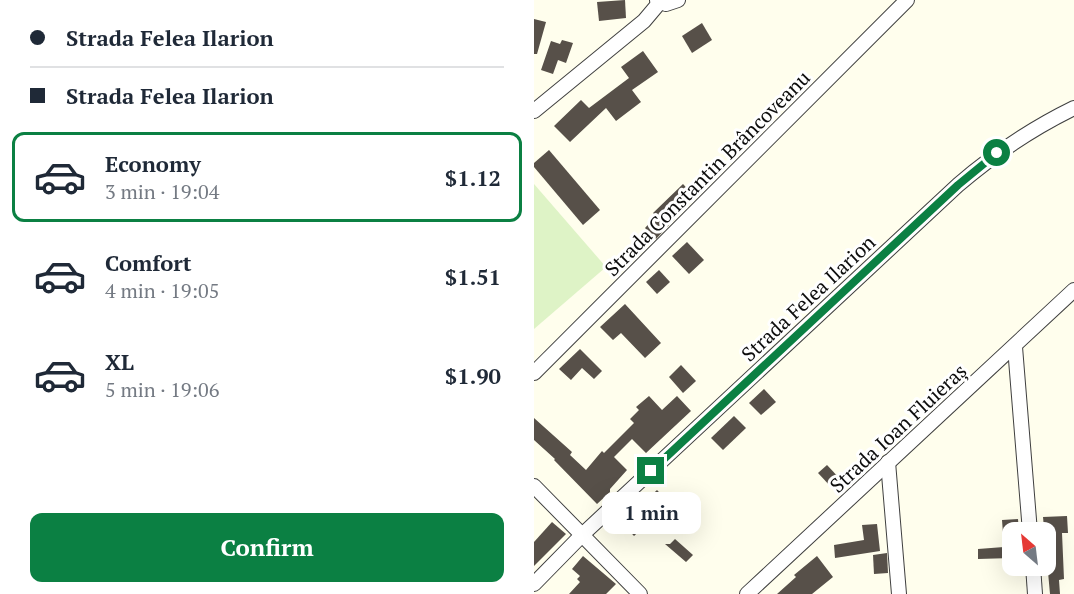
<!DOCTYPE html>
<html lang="en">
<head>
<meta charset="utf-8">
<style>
	:root { --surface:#fff; --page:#f6f6f7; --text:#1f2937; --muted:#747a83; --line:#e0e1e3; --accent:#0b8043 }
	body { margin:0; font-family:"PT Serif",serif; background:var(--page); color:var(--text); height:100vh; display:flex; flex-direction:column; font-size:22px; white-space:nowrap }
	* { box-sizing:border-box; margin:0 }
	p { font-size:20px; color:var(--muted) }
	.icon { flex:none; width:33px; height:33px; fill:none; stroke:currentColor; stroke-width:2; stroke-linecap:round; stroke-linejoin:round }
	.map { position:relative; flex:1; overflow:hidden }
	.drawer { display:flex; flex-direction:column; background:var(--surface); width:534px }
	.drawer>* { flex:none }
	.hud { display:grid; align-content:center; height:132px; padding:0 30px; background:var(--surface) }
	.needle { width:39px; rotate:332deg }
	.controls { position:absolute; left:468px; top:522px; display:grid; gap:12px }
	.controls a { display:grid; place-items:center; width:54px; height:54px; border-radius:12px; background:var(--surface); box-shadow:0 6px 24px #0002; font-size:30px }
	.end { position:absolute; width:27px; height:27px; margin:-14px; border:8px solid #0b8043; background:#fff; box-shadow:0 0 0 3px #fff }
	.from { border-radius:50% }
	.bubble { position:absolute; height:42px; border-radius:12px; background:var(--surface); box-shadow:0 6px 24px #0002; font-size:20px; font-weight:700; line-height:42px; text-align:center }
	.hud b { display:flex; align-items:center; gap:21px; height:57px; font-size:22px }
	.hud b+b { border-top:2px solid var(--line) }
	.hud i { width:15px; height:15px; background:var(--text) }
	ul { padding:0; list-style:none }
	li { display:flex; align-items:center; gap:18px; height:90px; margin:0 12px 9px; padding:0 18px; border:3px solid transparent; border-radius:12px }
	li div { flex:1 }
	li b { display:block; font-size:22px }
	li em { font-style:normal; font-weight:700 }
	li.selected { border-color:var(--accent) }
	li>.icon { width:54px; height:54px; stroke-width:1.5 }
	.cta { display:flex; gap:12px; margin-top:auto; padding:12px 30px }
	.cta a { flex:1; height:69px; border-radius:12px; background:var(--accent); color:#fff; font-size:24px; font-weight:700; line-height:69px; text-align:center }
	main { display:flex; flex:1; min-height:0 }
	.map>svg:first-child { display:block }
	.pitch { fill:#def3c6 }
	.building { fill:#575049 }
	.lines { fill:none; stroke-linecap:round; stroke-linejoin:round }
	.minor-casing { stroke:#404040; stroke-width:16 }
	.minor { stroke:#fff; stroke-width:14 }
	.route { stroke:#0b8043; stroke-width:8 }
	.labels { text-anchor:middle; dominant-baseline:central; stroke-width:6; stroke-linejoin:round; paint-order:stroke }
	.street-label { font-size:20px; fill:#0d0d0d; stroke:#fff }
</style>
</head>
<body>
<main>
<section class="drawer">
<div class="hud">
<b><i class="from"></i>Strada Felea Ilarion</b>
<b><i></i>Strada Felea Ilarion</b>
</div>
<ul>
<li class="selected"><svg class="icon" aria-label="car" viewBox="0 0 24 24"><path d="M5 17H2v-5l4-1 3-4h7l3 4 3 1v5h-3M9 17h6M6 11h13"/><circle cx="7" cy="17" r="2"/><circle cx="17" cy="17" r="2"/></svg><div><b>Economy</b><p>3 min · 19:04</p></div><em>$1.12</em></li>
<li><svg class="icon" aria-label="car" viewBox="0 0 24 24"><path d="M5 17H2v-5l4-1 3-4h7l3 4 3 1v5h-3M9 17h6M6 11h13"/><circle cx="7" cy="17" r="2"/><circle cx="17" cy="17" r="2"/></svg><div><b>Comfort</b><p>4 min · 19:05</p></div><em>$1.51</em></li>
<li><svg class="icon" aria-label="car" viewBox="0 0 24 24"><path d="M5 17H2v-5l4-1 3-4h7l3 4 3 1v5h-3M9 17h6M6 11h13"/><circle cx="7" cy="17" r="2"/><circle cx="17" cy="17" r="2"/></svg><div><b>XL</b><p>5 min · 19:06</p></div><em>$1.90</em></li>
</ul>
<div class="cta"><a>Confirm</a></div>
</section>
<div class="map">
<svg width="540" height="594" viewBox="0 0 540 594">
	<rect width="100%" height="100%" fill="#fffeed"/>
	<polygon class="pitch" points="0,184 72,267 0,329"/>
	<g class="building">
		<polygon points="91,0 92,18 65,21 63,2"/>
		<polygon points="0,19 12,22 3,54 0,54"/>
		<polygon points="168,23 178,40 158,53 148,36"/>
		<polygon points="28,40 39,43 32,63 24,60 19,74 7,70 17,41 26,44"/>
		<polygon points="109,51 124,72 98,90 107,102 82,121 72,108 36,142 20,126 47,100 55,108 95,78 87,67"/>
		<polygon points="15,150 66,210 49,225 0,167 0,163"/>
		<polygon points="149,184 161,197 122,239 111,228 122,216 119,213"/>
		<polygon points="153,242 170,260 155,274 138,256"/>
		<polygon points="125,270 136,282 123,294 112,282"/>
		<polygon points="91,304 127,343 111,358 87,333 79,340 66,327"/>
		<polygon points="46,349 68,371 60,379 48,368 37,380 25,369"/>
		<polygon points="147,365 162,381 149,393 135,377"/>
		<polygon points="230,389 242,402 227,415 215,403"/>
		<polygon points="115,396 128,410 143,396 157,411 112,453 98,439 80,457 93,470 76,489 76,492 63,504 20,460 21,459 0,440 0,418 38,452 36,455 52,470 68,451 70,453 100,423 96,419 105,410 102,407"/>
		<polygon points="200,416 212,428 189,450 177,438"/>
		<polygon points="293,465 307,480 298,488 284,473"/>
		<polygon points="123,490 140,508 126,521 121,516 100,536 88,523"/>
		<polygon points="533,516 534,533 528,533 530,579 525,580 526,594 516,594 509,517"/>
		<polygon points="484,519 485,532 478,532 478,558 444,559 444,549 470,547 468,520"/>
		<polygon points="18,522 32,534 0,566 0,542"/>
		<polygon points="343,524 346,551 301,558 300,545 330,540 328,525"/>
		<polygon points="141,539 159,555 152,562 131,544 136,544"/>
		<polygon points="353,553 354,573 340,574 339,555"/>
		<polygon points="49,556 82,584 72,594 35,594 46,582 43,579 46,576 38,569"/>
		<polygon points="283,556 299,577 278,594 243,594 262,577 260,575"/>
	</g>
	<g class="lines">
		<g class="minor-casing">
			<g id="minor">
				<polyline points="123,0 132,4 144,0"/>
				<polyline points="0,111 110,21 126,2"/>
				<polyline points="481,347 496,532"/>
				<polyline points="0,373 373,0"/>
				<polyline points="354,462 365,594"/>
				<polyline points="0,486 106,594"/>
				<polyline points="499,566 501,594"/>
				<path d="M 0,584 L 48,535 L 424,185 C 460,154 497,129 540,108"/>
				<polyline points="213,594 540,290"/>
			</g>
		</g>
		<use href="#minor" class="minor"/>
	</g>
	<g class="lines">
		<polyline class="route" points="117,471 424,185 463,153"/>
	</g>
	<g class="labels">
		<g class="street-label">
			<text transform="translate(173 173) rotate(-45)">Strada Constantin Brâncoveanu</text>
			<text transform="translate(274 298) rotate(-43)">Strada Felea Ilarion</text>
			<text transform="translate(364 428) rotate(-43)">Strada Ioan Fluieraș</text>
		</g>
	</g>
</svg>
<div class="controls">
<a><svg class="needle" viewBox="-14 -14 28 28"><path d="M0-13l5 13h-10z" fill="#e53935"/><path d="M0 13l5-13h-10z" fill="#747a83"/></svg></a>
</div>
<i class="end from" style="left:463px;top:153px"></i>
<i class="end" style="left:117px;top:471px"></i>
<div class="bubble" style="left:68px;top:492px;width:99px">1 min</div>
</div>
</main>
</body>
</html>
